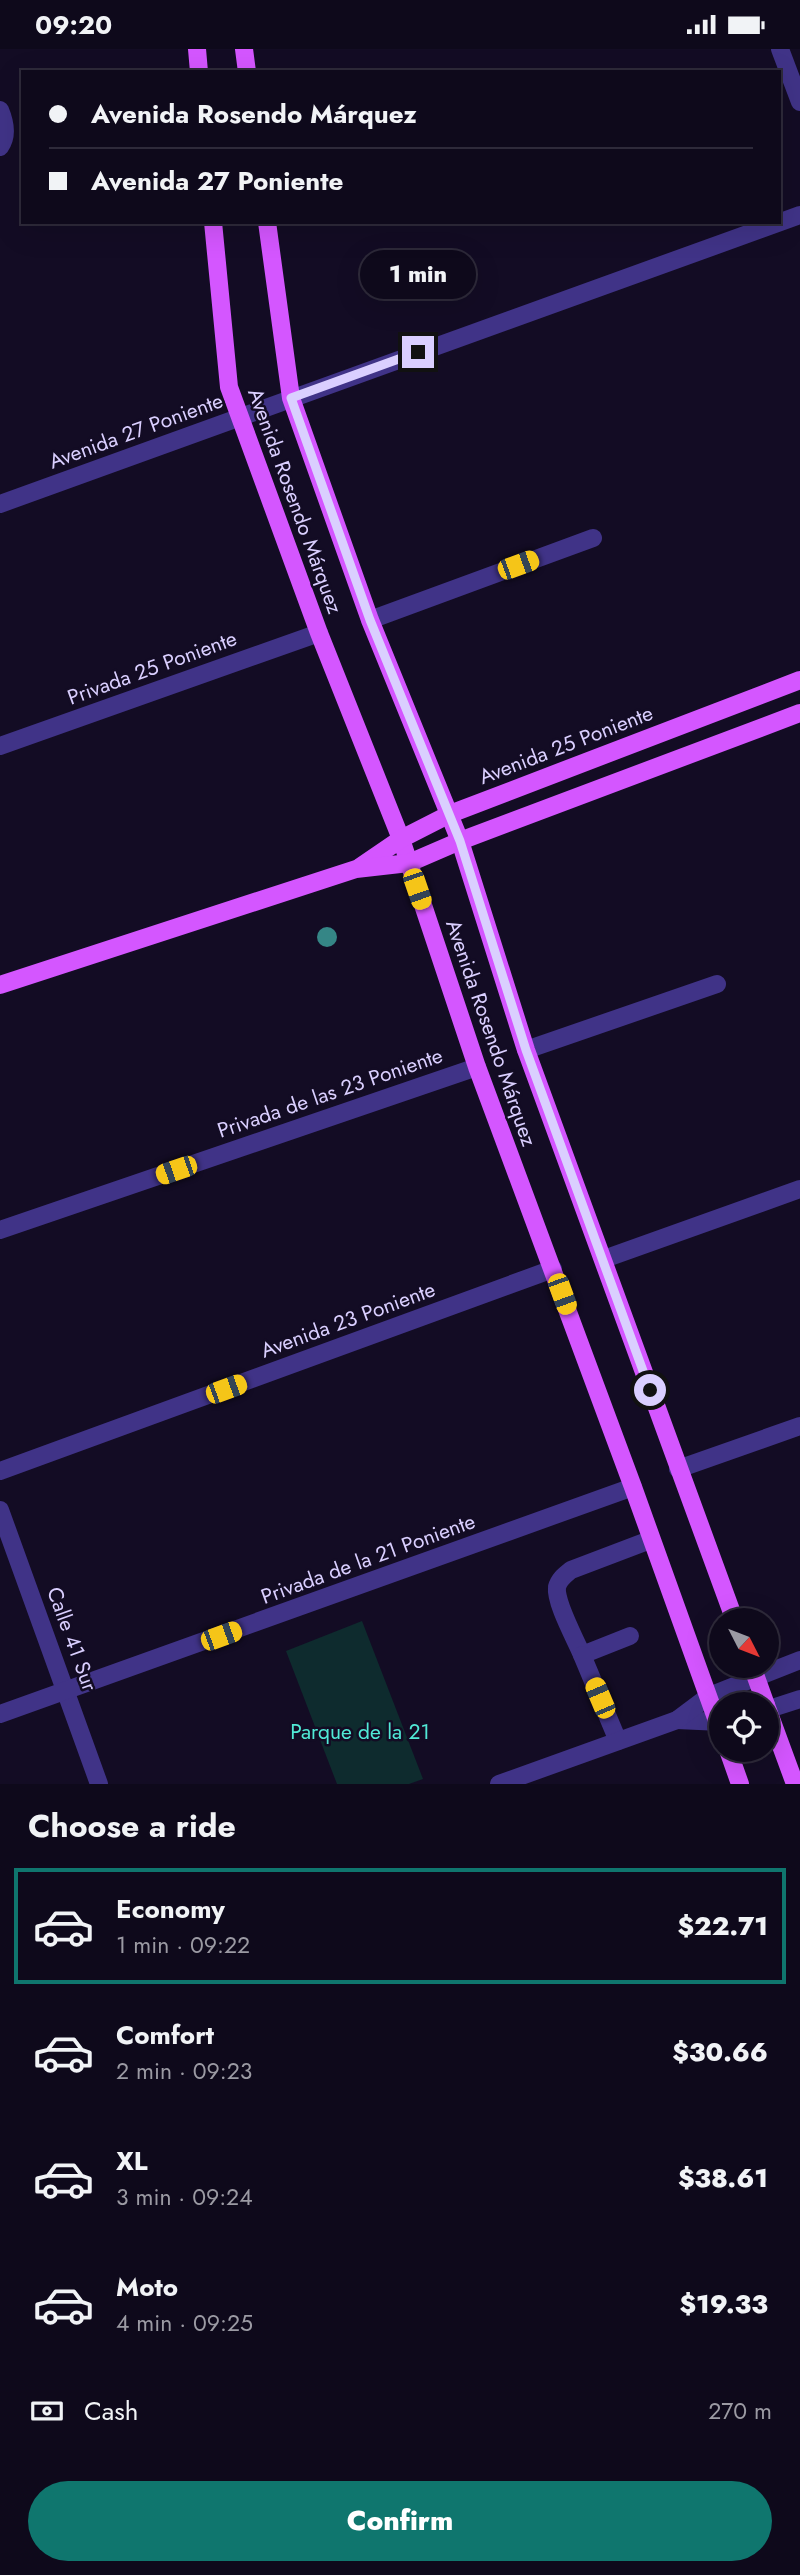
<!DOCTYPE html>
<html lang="en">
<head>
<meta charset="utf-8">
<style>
	:root { --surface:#0e091b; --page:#1c1728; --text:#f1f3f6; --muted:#9b9aa3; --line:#2e2a3a; --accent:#0f766e }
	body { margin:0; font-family:Jost,sans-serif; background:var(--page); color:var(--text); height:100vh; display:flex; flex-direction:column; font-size:26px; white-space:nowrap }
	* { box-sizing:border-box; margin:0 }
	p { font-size:23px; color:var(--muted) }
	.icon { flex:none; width:38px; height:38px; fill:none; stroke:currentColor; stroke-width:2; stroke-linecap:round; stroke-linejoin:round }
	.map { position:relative; height:1735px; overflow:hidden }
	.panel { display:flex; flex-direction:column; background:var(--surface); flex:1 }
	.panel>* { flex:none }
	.top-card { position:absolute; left:21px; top:21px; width:760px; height:154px; border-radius:0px; box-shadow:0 7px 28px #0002,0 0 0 2px var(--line); display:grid; align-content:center; height:154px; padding:0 28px; background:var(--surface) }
	.needle { width:46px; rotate:132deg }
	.buttons { position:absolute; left:709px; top:1559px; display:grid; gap:14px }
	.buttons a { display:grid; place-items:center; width:70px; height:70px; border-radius:50%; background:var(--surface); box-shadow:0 7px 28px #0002,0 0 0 2px var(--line); font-size:35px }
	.end { position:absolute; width:32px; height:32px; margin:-16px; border:9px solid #dacfff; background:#111; box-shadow:0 0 0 4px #111 }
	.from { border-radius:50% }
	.bubble { position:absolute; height:49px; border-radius:24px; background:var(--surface); box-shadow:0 7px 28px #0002,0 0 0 2px var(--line); font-size:23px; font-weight:800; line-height:49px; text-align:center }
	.car { position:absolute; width:21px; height:42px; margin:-21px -10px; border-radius:9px; box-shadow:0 0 5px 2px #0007; background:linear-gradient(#f5c518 24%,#345 0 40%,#f5c518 0 76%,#345 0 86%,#f5c518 0) }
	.top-card b { display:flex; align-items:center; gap:24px; height:66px; font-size:26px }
	.top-card b+b { border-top:2px solid var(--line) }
	.top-card i { width:18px; height:18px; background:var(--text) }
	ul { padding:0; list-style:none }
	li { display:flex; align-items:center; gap:21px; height:116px; margin:0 14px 10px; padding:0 14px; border:4px solid transparent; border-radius:0px }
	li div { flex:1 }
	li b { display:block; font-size:26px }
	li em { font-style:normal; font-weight:800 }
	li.selected { border-color:var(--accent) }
	li>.icon { width:63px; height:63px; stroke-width:1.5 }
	h2 { padding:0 28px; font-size:32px; line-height:84px }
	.pay { display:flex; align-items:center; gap:18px; height:77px; padding:0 28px; font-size:26px }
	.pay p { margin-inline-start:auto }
	.cta { display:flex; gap:14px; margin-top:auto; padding:14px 28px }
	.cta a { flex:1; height:80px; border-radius:42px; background:var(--accent); color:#fff; font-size:28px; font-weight:800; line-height:80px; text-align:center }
	.status { display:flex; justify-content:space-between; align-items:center; height:49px; padding:0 35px; background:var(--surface); direction:ltr }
	.status svg { height:19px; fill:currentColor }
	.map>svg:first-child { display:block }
	.green { fill:#0e2b2e }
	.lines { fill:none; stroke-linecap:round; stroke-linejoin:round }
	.minor { stroke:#403387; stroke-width:18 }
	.major { stroke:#d456ff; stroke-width:18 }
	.tree { fill:#358686 }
	.route { stroke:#dacfff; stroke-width:9 }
	.labels { text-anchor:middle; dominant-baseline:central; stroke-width:5; stroke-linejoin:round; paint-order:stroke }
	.street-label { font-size:21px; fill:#dacfff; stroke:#130c24 }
	.park-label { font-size:21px; fill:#51e9d6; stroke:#130c24 }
</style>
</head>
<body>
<div class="status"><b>09:20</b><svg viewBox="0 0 49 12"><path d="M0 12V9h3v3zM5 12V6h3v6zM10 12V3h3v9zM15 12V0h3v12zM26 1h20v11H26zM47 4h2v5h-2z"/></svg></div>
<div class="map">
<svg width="800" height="1735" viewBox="0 0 800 1735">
	<rect width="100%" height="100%" fill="#130c24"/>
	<polygon class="green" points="362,1572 423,1730 409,1735 337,1735 286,1602"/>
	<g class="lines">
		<g class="minor">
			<polyline points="780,0 800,53"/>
			<path d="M 0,61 C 5,73 8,87 0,98"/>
			<polyline points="0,455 800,166"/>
			<polyline points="370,571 593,489"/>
			<polyline points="0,697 319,584"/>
			<polyline points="526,1001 717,935"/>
			<polyline points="0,1181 477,1018"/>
			<polyline points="604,1210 800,1140"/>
			<polyline points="678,1420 800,1377"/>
			<polyline points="0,1422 553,1220"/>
			<polyline points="0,1461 99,1735"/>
			<path d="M 630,1587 L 582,1606 C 576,1591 555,1554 557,1538 C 559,1530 565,1526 571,1521 L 650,1491"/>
			<polyline points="582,1606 618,1692"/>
			<polyline points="766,1661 800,1650"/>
			<polyline points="0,1665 633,1438"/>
			<polyline points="677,1671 721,1673"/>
			<polyline points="499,1735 677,1671 709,1647 800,1611"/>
		</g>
		<g class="major">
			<polyline points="197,0 199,23"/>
			<polyline points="244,0 247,23"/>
			<polyline points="213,173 229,338 319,584 401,790 477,1018 633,1438 721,1683"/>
			<polyline points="267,173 291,349 370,571 460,792 526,1001 735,1572"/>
			<polyline points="360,818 401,790 450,765 800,631"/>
			<polyline points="0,936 356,820 409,814 460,792 800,664"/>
			<polyline points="752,1617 766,1656"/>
			<polyline points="766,1656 795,1735"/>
			<polyline points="728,1701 740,1735"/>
		</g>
	</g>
	<circle class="tree" cx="327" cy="888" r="10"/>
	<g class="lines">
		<polyline class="route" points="418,303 291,349 370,571 460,792 526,1001 650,1341"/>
	</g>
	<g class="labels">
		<g class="street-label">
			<text transform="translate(136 382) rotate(-20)">Avenida 27 Poniente</text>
			<text transform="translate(295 452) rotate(70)">Avenida Rosendo Márquez</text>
			<text transform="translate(152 619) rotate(-20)">Privada 25 Poniente</text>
			<text transform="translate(566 696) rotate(-21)">Avenida 25 Poniente</text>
			<text transform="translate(491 984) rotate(71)">Avenida Rosendo Márquez</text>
			<text transform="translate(330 1044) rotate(-19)">Privada de las 23 Poniente</text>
			<text transform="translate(348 1271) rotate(-20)">Avenida 23 Poniente</text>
			<text transform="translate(368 1510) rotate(-20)">Privada de la 21 Poniente</text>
			<text transform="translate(72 1590) rotate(70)">Calle 41 Sur</text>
		</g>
		<g class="park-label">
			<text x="360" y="1683">Parque de la 21</text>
		</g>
	</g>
</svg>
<div class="buttons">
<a><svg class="needle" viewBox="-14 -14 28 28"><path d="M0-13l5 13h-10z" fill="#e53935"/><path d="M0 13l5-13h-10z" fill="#9b9aa3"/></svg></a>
<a><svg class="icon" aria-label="locate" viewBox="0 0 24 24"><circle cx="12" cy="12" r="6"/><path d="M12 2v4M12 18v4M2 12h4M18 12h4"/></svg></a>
</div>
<i class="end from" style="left:650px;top:1341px"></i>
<i class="end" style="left:418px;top:303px"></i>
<div class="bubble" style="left:360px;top:201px;width:116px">1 min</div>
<i class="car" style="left:518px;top:516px;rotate:70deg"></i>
<i class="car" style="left:417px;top:840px;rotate:161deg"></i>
<i class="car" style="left:176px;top:1121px;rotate:251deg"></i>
<i class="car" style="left:562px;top:1245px;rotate:160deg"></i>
<i class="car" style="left:226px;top:1340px;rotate:70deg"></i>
<i class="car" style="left:221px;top:1587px;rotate:70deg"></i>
<i class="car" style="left:600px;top:1649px;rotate:337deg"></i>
<div class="top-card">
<b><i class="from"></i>Avenida Rosendo Márquez</b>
<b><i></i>Avenida 27 Poniente</b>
</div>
</div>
<section class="panel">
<h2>Choose a ride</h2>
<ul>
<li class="selected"><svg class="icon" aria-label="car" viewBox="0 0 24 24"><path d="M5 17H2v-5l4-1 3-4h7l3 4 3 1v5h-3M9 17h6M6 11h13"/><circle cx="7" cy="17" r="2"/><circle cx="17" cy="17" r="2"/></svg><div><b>Economy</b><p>1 min · 09:22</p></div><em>$22.71</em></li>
<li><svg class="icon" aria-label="car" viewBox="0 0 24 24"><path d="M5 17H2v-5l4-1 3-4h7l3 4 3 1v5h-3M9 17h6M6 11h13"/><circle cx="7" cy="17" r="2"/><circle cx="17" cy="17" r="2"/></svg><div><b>Comfort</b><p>2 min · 09:23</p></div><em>$30.66</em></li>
<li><svg class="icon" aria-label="car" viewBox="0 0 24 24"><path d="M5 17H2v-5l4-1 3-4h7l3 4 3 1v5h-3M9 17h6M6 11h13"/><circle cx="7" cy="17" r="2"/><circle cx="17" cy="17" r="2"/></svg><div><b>XL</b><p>3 min · 09:24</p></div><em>$38.61</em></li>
<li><svg class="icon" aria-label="car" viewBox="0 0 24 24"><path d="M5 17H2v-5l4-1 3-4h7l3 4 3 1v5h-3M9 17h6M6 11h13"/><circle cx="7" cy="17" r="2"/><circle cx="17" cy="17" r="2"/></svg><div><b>Moto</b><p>4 min · 09:25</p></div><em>$19.33</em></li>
</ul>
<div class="pay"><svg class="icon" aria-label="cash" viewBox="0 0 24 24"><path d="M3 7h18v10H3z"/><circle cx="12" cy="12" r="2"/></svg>Cash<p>270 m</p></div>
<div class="cta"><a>Confirm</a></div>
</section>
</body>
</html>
